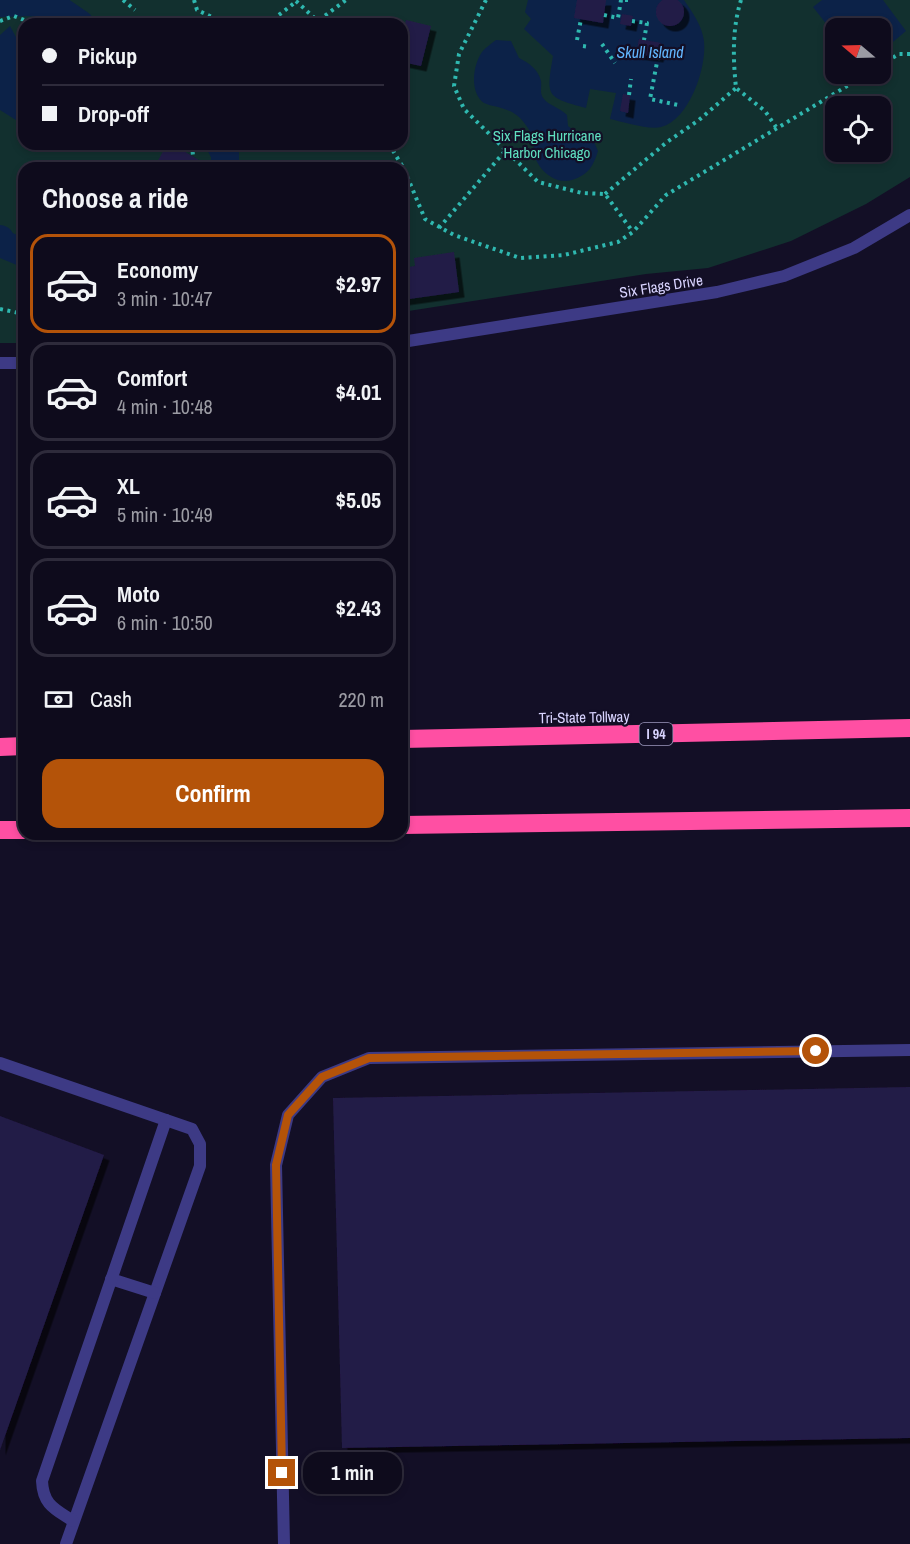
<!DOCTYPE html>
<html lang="en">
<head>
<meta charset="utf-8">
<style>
	:root { --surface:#0e0b1c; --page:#1c1929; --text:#f1f3f6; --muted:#9b9ba3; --line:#2e2b3b; --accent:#b45309 }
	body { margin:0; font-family:"Archivo Narrow",sans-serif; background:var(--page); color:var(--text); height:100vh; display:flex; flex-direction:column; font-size:22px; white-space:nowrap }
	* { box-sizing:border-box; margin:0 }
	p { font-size:20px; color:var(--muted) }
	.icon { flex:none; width:33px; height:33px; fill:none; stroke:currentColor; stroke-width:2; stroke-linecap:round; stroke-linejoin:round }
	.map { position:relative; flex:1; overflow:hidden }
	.details { position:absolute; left:18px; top:162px; width:390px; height:678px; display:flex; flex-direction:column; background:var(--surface); border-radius:18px; box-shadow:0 3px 9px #0003,0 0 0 2px var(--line) }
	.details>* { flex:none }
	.guide { position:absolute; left:18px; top:18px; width:390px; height:132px; border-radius:18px; box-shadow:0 3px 9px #0003,0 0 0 2px var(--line); display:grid; align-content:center; height:132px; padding:0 24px; background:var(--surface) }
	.needle { width:39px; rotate:289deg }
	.tools { position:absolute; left:825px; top:18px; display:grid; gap:12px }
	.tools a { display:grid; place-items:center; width:66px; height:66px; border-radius:12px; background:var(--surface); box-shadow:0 3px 9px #0003,0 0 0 2px var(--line); font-size:30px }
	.end { position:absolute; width:27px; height:27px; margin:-14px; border:8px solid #b45309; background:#fff; box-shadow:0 0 0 3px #fff }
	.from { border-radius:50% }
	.bubble { position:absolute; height:42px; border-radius:18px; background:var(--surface); box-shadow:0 3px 9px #0003,0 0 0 2px var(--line); font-size:20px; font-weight:700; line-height:42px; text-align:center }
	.guide b { display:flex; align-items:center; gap:21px; height:57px; font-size:22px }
	.guide b+b { border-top:2px solid var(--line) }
	.guide i { width:15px; height:15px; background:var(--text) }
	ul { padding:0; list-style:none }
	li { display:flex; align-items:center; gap:18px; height:99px; margin:0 12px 9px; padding:0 12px; border:3px solid var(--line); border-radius:18px }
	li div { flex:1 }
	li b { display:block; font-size:22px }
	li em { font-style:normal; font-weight:700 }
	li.on { border-color:var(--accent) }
	li>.icon { width:54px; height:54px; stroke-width:1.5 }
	h2 { padding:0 24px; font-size:27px; line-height:72px }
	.pay { display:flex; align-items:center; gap:15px; height:66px; padding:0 24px; font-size:22px }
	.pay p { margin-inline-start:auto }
	.primary-button { display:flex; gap:12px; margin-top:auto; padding:12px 24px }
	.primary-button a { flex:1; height:69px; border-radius:18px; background:var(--accent); color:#fff; font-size:24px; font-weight:700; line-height:69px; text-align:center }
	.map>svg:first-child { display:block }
	.green { fill:#12302f; fill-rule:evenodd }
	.water { fill:#0c2248 }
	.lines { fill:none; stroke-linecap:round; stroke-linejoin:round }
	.canal { stroke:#0c2248; stroke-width:28 }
	.building { fill:#241b47; filter:url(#shadow) }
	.path { stroke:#2fb8b0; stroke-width:4; stroke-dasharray:3 4.5; stroke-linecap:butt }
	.service { stroke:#3d3a85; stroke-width:12 }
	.motorway { stroke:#ff4fa3; stroke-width:18 }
	.route { stroke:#b45309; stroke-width:8 }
	.labels { text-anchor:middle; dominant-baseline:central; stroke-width:4.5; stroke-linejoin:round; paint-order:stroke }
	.shield { fill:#130f26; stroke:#9e99be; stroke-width:1.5 }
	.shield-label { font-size:14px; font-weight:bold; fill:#d9d4ff }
	.park-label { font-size:15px; fill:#5fe0c0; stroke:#130f26 }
	.street-label { font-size:15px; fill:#d9d4ff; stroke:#130f26 }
	.water-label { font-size:16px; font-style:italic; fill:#62b6ff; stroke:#130f26 }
</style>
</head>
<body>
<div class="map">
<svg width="910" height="1544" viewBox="0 0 910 1544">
	<defs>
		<filter id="shadow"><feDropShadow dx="5.5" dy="5.5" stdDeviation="0" flood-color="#0009"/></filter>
	</defs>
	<rect width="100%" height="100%" fill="#130f26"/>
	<path class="green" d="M 0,0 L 910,0 L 910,177 L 866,204 L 791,241 L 708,268 L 646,274 L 402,312 L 402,168 L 24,168 L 24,343 L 0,343 ZM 24,24 L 402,24 L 402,144 L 24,144 ZM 836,28 L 880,28 L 880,74 L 836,74 ZM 836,106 L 880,106 L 880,152 L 836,152 Z"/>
	<g class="water">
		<path d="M 528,0 L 684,0 C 693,13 702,26 704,41 C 707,68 689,120 661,127 C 649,130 623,122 610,119 L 616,93 L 590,89 L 586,108 C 546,97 546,97 553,56 L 524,29 L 531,19 L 525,12 Z"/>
		<polygon points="822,0 883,0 906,31 881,52 880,28 836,28 835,35 813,7"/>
		<polygon points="10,26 24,52 24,125 0,110 0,35"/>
		<path d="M 496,40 L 511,41 L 519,58 C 529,63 538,69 541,81 C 542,88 539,93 544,99 C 547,104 560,108 567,115 L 568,126 L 577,133 L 591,135 L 598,151 C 593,167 588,175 572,180 C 555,185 538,170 534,154 C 533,149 535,144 534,140 C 532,134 528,128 525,124 C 518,114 509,110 498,107 C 494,106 488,105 484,103 C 469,92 473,65 482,52 C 486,47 491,44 496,40 Z"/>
	</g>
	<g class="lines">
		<g class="canal">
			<polyline points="0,3 34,2 58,9 80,24"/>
			<polyline points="220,144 225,154 225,168"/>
			<polyline points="0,239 3,244 24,253"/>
		</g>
	</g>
	<g class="building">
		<circle cx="670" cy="12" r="14"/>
		<polygon points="577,0 606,0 603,23 574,18"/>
		<polygon points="622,14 633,16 631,26 620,24"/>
		<polygon points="406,20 431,26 421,66 402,62 402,36"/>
		<polygon points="639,39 661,43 658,57 636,54"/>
		<polygon points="623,94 630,95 628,113 620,111"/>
		<polygon points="167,144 172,144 202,162 198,168 154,168"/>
		<polygon points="454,252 459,292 402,300 402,268 415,266 414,258"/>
		<polygon points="910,1087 910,1438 342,1448 333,1098"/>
		<polygon points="0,1116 104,1155 0,1450"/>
	</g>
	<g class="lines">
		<g class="path">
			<polyline points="123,0 135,10"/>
			<polyline points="194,0 197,10 227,24"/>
			<polyline points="486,0 459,54 454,86 464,109 538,182 582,193 605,194 633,232"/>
			<polyline points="625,0 631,0"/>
			<path d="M 741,0 C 732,29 733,58 736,88 L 765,111 L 776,127"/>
			<polyline points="296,1 321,24"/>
			<polyline points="604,15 618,18 621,0"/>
			<polyline points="319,20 346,0"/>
			<polyline points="0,21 14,16 34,24"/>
			<polyline points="632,21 647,23 644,40"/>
			<polyline points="267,24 297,1"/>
			<polyline points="577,40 581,19"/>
			<polyline points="602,44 615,63"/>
			<polyline points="583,46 590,47"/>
			<polyline points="658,57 650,99 678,105"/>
			<polyline points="880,65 899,54 910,54"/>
			<polyline points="629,95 631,79"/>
			<polyline points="192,144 193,156"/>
			<polyline points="389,144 404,169 425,219 454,235 520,258 564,255 618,242 633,232 666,195 867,74"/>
			<polyline points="605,194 667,142 699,120 736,88"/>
			<polyline points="439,228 505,151"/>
			<polyline points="0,309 19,313 24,312"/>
		</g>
		<g class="service">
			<polyline points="402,342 717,292 784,276 854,248 910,215"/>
			<polyline points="0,363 24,363"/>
			<polyline points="0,1063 192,1129 200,1144 200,1166 66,1544"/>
			<polyline points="111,1279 155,1293"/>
			<path d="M 73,1521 C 55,1509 43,1505 42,1481 L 166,1120"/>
			<polyline points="284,1544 276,1165 288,1115 322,1077 369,1058 910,1050"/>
		</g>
		<g class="motorway">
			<polyline points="402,739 910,728"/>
			<polyline points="0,747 24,746"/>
			<polyline points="402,825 910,818"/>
			<polyline points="0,830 24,830"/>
		</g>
	</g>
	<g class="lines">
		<polyline class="route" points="282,1473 276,1165 288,1115 322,1077 369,1058 816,1051"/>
	</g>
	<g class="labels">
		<rect class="shield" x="639.5" y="723" width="33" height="22" rx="4.5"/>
		<g class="shield-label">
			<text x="656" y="734">I 94</text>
		</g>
		<g class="park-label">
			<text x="547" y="135">Six Flags Hurricane<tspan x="547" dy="17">Harbor Chicago</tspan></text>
		</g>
		<g class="street-label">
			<text transform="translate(661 286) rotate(-9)">Six Flags Drive</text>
			<text transform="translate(584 717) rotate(-1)">Tri-State Tollway</text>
		</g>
		<g class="water-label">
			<text x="650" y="52">Skull Island</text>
		</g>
	</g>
</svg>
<div class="tools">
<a><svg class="needle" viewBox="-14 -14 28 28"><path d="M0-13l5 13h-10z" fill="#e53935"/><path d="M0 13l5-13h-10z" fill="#9b9ba3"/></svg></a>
<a><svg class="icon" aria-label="locate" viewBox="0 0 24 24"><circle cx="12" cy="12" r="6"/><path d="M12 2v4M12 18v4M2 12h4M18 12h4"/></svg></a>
</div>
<i class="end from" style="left:816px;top:1051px"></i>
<i class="end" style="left:282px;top:1473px"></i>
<div class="bubble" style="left:303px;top:1452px;width:99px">1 min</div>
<div class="guide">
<b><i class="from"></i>Pickup</b>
<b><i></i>Drop-off</b>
</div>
<section class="details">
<h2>Choose a ride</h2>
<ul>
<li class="on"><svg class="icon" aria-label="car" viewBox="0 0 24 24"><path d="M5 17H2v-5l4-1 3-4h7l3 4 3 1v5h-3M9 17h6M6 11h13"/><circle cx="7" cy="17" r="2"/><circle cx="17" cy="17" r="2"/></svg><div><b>Economy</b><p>3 min · 10:47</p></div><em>$2.97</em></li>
<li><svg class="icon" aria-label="car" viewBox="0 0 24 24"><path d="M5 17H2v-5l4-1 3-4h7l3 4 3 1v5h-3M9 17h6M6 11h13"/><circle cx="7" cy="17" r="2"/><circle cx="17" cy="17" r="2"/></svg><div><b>Comfort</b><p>4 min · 10:48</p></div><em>$4.01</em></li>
<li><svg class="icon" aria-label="car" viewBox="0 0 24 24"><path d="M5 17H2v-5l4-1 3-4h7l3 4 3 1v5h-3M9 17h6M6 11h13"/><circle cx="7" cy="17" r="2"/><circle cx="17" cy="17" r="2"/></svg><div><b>XL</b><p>5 min · 10:49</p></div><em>$5.05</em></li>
<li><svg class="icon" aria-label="car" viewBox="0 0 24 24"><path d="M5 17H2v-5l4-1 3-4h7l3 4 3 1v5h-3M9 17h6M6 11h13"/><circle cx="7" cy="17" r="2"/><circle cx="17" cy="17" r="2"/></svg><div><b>Moto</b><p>6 min · 10:50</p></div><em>$2.43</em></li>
</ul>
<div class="pay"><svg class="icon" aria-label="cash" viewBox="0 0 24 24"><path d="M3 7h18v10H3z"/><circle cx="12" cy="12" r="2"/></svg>Cash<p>220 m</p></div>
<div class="primary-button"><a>Confirm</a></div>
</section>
</div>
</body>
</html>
